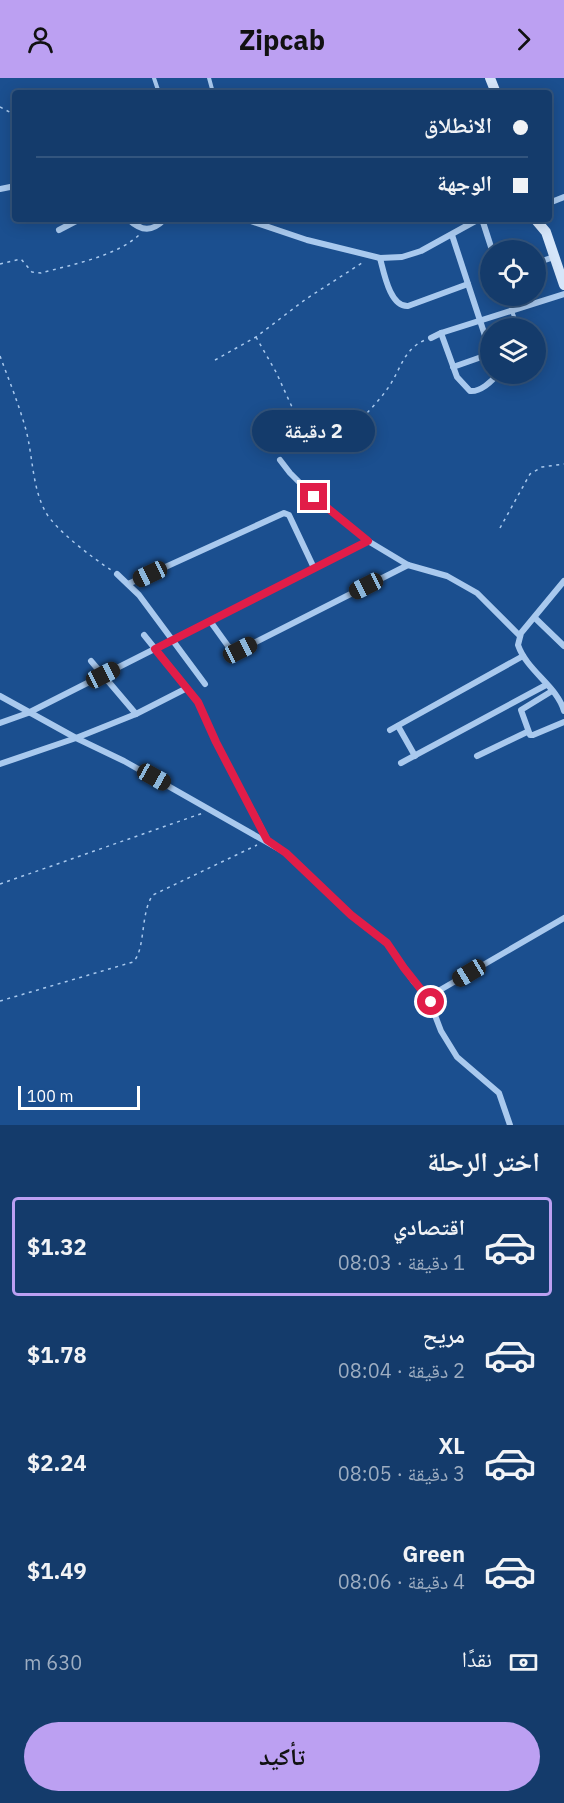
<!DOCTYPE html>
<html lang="ar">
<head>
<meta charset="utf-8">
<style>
	:root { --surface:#143b6b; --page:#1d4271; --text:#f1f3f6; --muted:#9dadc1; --line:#33557e; --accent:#bca0f2 }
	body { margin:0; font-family:"IBM Plex Sans","Noto Naskh Arabic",sans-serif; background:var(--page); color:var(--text); direction:rtl; height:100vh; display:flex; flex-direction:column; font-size:22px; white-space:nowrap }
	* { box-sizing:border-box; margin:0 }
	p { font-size:20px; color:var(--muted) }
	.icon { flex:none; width:33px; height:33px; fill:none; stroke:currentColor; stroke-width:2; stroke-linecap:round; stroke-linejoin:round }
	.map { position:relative; height:1047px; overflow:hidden; direction:ltr }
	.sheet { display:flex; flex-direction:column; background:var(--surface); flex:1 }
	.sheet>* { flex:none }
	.hud { position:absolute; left:12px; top:12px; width:540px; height:132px; border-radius:6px; box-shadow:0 3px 15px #0003,0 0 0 2px var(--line); direction:rtl; display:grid; align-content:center; height:132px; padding:0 24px; background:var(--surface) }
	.controls { position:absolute; left:480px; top:162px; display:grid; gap:12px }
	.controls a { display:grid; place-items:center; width:66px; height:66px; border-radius:50%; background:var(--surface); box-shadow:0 3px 15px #0003,0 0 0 2px var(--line); font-size:30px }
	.scale { position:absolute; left:18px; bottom:15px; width:122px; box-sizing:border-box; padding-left:6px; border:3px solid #fff; border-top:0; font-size:16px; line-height:21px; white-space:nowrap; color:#fff; -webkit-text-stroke:4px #1b4f8f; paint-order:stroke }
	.end { position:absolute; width:27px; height:27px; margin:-14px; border:8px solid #e11d48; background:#fff; box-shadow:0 0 0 3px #fff }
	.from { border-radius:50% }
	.bubble { position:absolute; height:42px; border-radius:21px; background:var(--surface); box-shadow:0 3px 15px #0003,0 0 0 2px var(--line); font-size:20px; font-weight:800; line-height:42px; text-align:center; direction:rtl }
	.car { position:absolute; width:18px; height:36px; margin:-18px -9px; border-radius:8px; box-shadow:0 0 4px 2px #0007; background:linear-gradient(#222 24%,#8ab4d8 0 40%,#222 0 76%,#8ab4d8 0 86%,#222 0) }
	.hud b { display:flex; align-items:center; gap:21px; height:57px; font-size:22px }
	.hud b+b { border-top:2px solid var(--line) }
	.hud i { width:15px; height:15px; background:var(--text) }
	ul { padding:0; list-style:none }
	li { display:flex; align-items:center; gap:18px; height:99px; margin:0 12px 9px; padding:0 12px; border:3px solid transparent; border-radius:6px }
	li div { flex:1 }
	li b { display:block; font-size:22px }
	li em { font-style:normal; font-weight:800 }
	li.selected { border-color:var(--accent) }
	li>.icon { width:54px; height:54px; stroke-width:1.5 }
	h2 { padding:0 24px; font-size:27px; line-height:72px }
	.pay { display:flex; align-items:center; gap:15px; height:66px; padding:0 24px; font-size:22px }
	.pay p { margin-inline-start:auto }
	.primary-button { display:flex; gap:12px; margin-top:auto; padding:12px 24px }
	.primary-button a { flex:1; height:69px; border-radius:36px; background:var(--accent); color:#111; font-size:24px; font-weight:800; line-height:69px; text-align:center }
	header { display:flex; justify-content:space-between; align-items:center; height:78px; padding:0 24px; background:var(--accent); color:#111; font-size:27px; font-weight:800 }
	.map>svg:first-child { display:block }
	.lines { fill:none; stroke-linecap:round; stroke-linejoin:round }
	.path { stroke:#a9c9ee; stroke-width:1.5; stroke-dasharray:3 4.5; stroke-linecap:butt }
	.lane { stroke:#a9c9ee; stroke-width:4 }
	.street { stroke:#a9c9ee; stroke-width:6 }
	.secondary { stroke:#d6e6fa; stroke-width:10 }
	.route { stroke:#e11d48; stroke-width:8 }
</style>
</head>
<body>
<header><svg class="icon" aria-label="forward" viewBox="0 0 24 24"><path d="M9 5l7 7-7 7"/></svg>Zipcab<svg class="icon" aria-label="person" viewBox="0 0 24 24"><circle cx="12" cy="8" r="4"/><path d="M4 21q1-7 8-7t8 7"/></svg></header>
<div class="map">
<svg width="564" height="1047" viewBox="0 0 564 1047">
	<rect width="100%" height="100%" fill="#1b4f8f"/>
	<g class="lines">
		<g class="path">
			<polyline points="0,29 15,37"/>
			<path d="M 0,186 L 21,181 L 32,194 L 41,195 C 70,187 118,178 140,156"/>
			<polyline points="256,259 276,294 292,329"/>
			<path d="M 0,278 C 9,302 19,327 26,352 C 33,379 32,408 45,433 C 55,452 93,480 111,492"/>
			<polyline points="215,282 256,259 306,221 365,183"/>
			<path d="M 362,340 C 372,330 382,319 390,307 C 401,290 404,271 425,262"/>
			<polyline points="500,450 530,396 542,389 564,386"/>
			<polyline points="0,806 203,735"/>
			<path d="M 0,923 L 133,884 C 146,872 140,834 153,817 L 257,767"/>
		</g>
		<g class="lane">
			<polyline points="154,0 159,15"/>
			<polyline points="209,0 212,11"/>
			<polyline points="512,233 518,250"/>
		</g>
		<g class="street">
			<polyline points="0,111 15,108"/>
			<polyline points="549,125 564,119"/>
			<path d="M 128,141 C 142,154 152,154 165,141"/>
			<polyline points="245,141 307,162 380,180 402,179 421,173 479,141"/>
			<polyline points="482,141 492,172"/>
			<polyline points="59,152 80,141"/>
			<polyline points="452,157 490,273"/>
			<path d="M 380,180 C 384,195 390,229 408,228 L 468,206"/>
			<polyline points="536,185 554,179"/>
			<polyline points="441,255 564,216"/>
			<path d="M 431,260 L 441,255 L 457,299 L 470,313 C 480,314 492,304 497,296"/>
			<polyline points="453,289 490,276"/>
			<polyline points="280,382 290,395 314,419 368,463 408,487 447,498 477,515 520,558"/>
			<polyline points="117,496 139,517 205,606"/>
			<path d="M 564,503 L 521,555 L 518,567 C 527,593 557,608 564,633"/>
			<polyline points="128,506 284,435 289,437 314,490"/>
			<polyline points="535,540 564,568"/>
			<polyline points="210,543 228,568 235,573 240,572 408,487"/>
			<polyline points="144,557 198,624 216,664 267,761"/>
			<polyline points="91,583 136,636"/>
			<polyline points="552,613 521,632 530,657 533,657 564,644"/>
			<polyline points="0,618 76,660 124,683 286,775 351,837 387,865 414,904 428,919 441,953 457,979 499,1015 510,1047"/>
			<polyline points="0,645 28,635 368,463"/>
			<polyline points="398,648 415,678"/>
			<polyline points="390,652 523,578"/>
			<polyline points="477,678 527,654"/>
			<polyline points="401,685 546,607"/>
			<polyline points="0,686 76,660 136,636 187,610"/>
			<polyline points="428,919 564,840"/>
		</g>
		<g class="secondary">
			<polyline points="490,0 496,15"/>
			<polyline points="535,141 546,154 564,207"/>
		</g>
	</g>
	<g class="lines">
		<polyline class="route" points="314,419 368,463 155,571 198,624 216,664 267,762 286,775 351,837 387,865 404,890 431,924"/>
	</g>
</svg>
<div class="controls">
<a><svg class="icon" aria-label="locate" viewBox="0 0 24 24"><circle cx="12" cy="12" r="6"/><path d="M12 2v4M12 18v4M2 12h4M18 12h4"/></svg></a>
<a><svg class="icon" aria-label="layers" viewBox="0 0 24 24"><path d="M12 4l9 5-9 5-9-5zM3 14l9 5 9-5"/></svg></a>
</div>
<div class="scale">100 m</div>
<i class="end from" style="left:431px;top:924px"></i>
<i class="end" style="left:314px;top:419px"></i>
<div class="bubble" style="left:252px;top:332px;width:123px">2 دقيقة</div>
<i class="car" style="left:150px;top:496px;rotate:245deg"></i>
<i class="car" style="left:366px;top:508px;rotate:243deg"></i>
<i class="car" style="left:240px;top:572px;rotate:63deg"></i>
<i class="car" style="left:103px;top:597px;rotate:63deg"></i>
<i class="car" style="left:154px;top:699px;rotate:119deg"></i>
<i class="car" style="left:469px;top:895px;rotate:239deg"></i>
<div class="hud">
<b><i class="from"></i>الانطلاق</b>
<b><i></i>الوجهة</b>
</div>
</div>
<section class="sheet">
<h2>اختر الرحلة</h2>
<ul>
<li class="selected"><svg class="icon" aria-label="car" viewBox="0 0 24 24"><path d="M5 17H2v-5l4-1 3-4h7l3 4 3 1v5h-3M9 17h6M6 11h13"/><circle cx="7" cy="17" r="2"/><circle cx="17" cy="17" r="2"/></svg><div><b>اقتصادي</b><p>1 دقيقة · 08:03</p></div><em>$1.32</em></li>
<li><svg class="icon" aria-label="car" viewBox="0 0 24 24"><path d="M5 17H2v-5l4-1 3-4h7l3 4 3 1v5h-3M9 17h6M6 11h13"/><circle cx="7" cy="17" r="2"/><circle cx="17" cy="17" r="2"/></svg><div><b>مريح</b><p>2 دقيقة · 08:04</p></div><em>$1.78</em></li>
<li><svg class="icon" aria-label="car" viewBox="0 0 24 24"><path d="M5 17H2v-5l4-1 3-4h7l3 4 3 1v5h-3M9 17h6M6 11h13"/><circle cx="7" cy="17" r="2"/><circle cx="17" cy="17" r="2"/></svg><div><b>XL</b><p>3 دقيقة · 08:05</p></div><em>$2.24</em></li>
<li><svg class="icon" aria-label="car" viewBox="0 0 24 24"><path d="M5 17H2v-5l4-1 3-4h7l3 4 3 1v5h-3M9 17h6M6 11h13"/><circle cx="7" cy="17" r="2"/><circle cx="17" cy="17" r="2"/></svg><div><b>Green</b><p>4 دقيقة · 08:06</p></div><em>$1.49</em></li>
</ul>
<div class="pay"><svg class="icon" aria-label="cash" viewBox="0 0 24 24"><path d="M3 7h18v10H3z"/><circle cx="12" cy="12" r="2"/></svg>نقدًا<p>630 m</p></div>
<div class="primary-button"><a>تأكيد</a></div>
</section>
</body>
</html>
